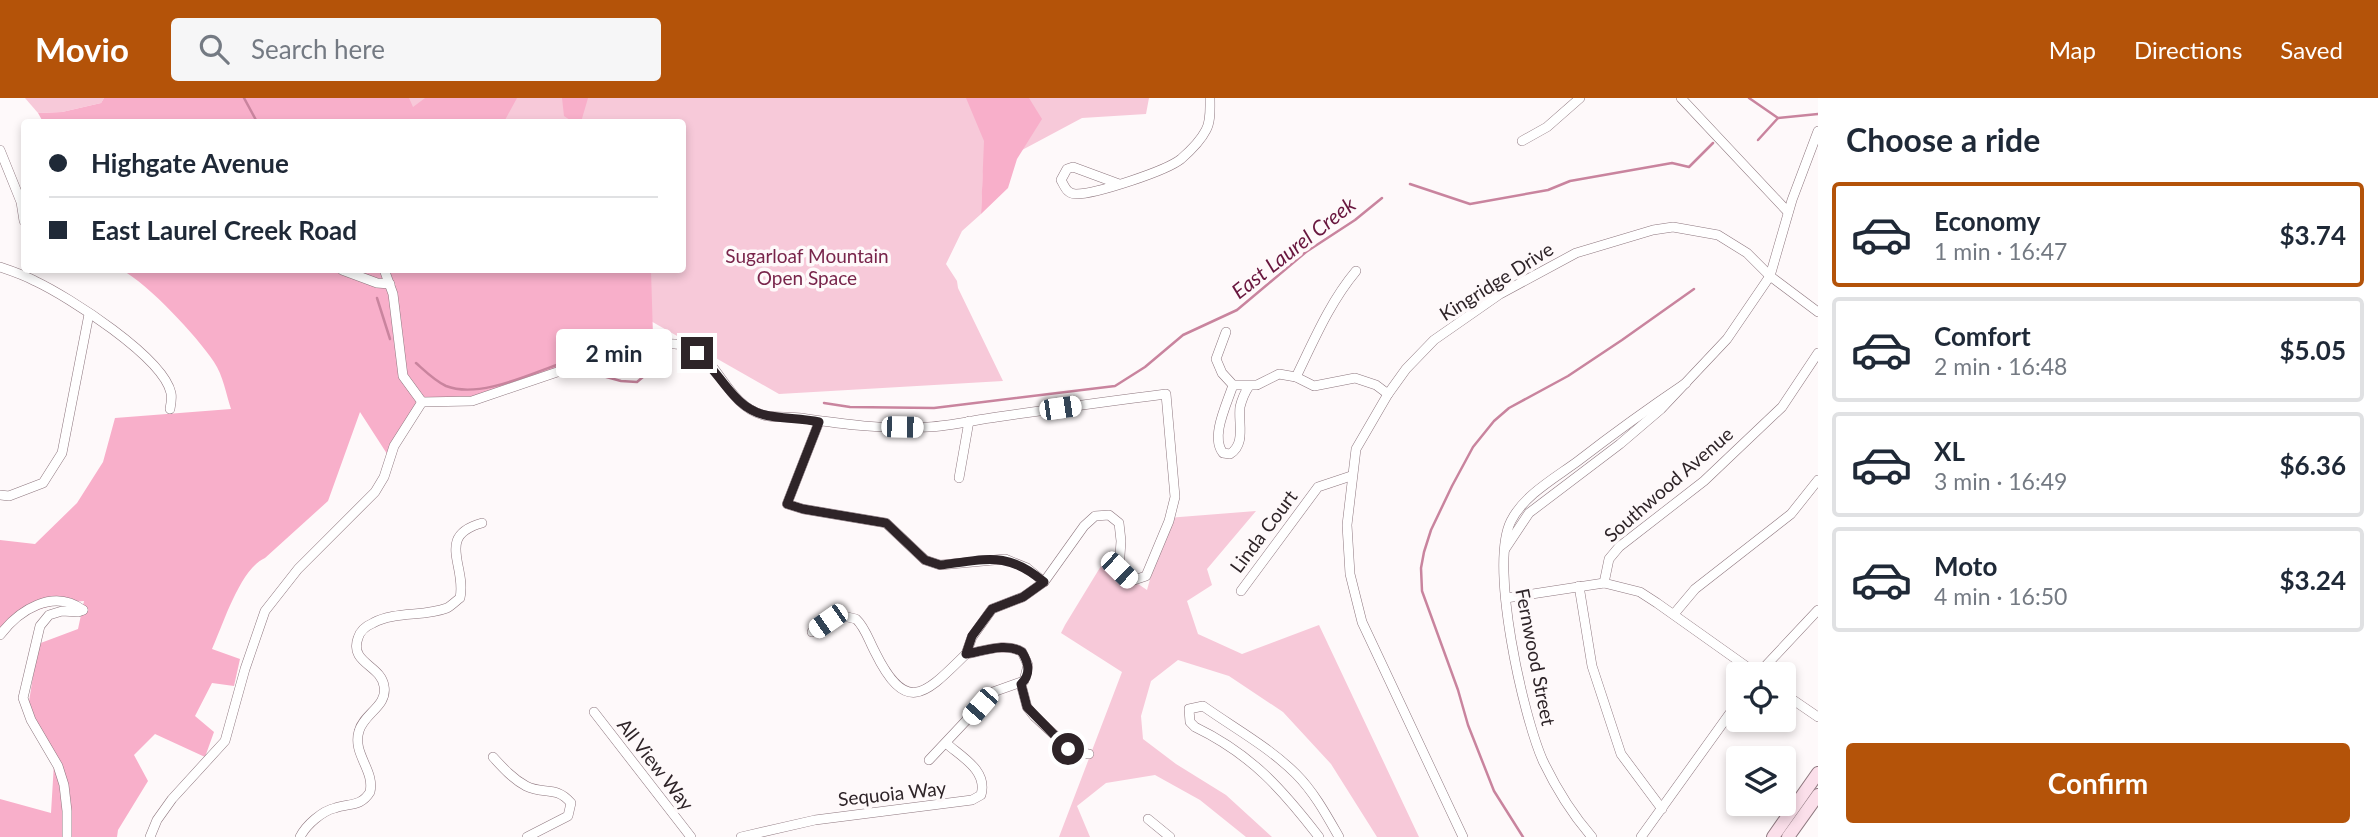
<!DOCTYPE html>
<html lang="en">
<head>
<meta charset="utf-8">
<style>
	:root { --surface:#fff; --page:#f6f6f7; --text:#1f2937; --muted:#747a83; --line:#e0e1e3; --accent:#b45309 }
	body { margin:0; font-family:Lato,sans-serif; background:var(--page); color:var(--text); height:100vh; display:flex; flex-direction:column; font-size:26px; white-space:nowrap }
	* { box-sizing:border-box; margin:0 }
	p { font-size:23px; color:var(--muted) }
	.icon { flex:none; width:38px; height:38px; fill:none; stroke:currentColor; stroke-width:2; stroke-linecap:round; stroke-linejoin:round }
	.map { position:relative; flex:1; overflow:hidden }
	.details { display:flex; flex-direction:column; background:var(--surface); width:560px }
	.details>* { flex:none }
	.hud { position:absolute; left:21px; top:21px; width:665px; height:154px; border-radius:7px; box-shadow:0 4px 10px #0003; display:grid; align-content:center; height:154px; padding:0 28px; background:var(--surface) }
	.buttons { position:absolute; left:1726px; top:564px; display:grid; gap:14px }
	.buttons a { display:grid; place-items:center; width:70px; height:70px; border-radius:7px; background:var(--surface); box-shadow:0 4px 10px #0003; font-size:35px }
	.end { position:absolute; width:32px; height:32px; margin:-16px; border:9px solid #2e2428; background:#fff; box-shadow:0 0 0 4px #fff }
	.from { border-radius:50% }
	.bubble { position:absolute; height:49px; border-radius:7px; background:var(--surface); box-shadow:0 4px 10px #0003; font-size:23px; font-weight:700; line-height:49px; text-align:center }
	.car { position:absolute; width:21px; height:42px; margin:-21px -10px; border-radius:9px; box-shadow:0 0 5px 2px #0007; background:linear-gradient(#fff 24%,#345 0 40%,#fff 0 76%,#345 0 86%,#fff 0) }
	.hud b { display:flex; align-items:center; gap:24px; height:66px; font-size:26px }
	.hud b+b { border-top:2px solid var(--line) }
	.hud i { width:18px; height:18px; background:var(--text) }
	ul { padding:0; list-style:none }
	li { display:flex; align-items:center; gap:21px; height:105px; margin:0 14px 10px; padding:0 14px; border:4px solid var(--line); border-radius:7px }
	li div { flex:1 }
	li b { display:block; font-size:26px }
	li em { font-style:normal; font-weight:700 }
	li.on { border-color:var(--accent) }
	li>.icon { width:63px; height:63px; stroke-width:1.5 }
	h2 { padding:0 28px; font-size:32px; line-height:84px }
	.button { display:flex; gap:14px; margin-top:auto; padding:14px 28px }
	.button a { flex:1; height:80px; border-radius:7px; background:var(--accent); color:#fff; font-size:28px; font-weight:700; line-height:80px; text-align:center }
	header { display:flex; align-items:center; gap:42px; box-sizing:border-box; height:98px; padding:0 35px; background:var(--accent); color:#fff }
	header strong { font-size:33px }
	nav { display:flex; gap:38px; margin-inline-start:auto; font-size:24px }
	.search { width:490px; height:63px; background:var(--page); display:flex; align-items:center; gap:18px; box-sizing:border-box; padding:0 24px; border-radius:7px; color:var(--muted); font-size:26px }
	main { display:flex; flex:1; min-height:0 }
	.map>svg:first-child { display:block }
	.green { fill:#f7c9d9 }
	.forest { fill:#f8afca }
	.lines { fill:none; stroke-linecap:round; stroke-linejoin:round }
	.stream { stroke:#c9849e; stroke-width:2.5 }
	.street-casing { stroke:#8e777f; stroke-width:10 }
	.secondary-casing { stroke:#8e777f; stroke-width:14 }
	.street { stroke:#fff; stroke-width:9 }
	.secondary { stroke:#fbdfea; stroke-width:12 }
	.route { stroke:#2e2428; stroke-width:9 }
	.labels { text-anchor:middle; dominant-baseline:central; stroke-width:7; stroke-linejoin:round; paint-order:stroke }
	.park-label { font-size:19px; fill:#78254b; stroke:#fef9fa }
	.street-label { font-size:19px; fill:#2e2428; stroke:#fef9fa }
	.water-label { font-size:21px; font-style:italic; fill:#68163e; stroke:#fef9fa }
</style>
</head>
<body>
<header>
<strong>Movio</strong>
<div class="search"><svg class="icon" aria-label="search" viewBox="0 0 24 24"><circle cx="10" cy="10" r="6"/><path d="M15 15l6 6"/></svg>Search here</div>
<nav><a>Map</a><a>Directions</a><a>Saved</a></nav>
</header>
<main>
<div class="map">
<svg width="1818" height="739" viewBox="0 0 1818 739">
	<rect width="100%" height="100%" fill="#fef9fa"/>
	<g class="green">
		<polygon points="25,0 104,0 101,5 62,14 38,15"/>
		<polygon points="290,0 1149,0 1146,16 1082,20 983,73 981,116 962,133 946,166 957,183 958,190 1003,283 779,296 628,210 382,172 682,172 682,24 303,24"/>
		<polygon points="1256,413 1207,471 1212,487 1187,503 1198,536 1242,556 1319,527 1419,739 1377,739 1331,666 1283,614 1229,578 1178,562 1151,583 1141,618 1143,641 1176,666 1226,697 1272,739 1246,739 1200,702 1155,677 1106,685 1077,708 1090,739 1059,739 1122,574 1061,535 1065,527 1104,463 1147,492 1167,420"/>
	</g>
	<g class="forest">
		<polygon points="104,0 409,0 413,9 425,0 517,0 505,22 499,24 43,24 38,15 62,14 101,5"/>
		<polygon points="562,0 588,0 581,24 573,24 564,18"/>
		<polygon points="966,0 1029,0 1042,21 1017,61 1008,90 981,116 984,43"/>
		<path d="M 122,172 L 651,172 L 653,238 L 604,252 L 472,305 L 424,308 L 404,336 L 391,362 L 360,314 L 328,403 L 265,460 C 240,471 223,527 212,551 L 240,561 L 234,588 L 212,585 L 195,618 L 214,634 L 205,659 L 155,636 L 134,657 L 148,683 L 118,732 L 117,739 L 0,739 L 0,701 L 51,715 L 54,665 L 28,610 L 38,546 L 78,531 L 84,503 C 50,506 22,512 0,541 L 0,442 L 35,446 L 77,405 L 103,364 L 115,320 L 231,311 C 226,296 223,277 214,264 C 197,238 149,187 122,172 Z"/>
	</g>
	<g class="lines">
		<g class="stream">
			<polyline points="244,0 257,24"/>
			<polyline points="1749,0 1778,20 1818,16"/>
			<polyline points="1758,42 1778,20"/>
			<polyline points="1410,86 1470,106 1548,92 1570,83 1672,65 1689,69 1713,45"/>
			<polyline points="377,200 390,241"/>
			<path d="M 416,265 C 425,273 435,283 446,288 C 479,301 530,276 562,265"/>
			<polyline points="581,272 621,283 637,284 670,256"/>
			<polyline points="824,305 850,309 934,310 1115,288 1145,269 1183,237 1237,212 1306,154 1355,122 1382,100"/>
			<polyline points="1523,739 1494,693 1468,627 1458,592 1422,493 1421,470 1424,454 1431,432 1452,388 1473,349 1494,323 1509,310 1568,278 1622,242 1694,191"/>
		</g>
		<g class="street-casing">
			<g id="street">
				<polyline points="1681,0 1788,114"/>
				<polyline points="1522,43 1547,29 1580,0"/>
				<polyline points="0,52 21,104 24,123"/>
				<path d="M 1119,86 L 1073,69 L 1067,71 L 1061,82 C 1065,89 1067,96 1076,96 C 1096,96 1166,73 1181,61 C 1189,54 1201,42 1206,32 C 1211,23 1210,10 1210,0"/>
				<path d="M 0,169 C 12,173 24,177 35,183 C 69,199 163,259 171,295 C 172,300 171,306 170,311"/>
				<polyline points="342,172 377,185 390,186"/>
				<polyline points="385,174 393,196 403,278 422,304"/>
				<polyline points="1226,234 1216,261 1222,275 1233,287 1257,287 1279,276 1296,279 1314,288 1355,280 1376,287 1388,296"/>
				<path d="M 1296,279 C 1314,242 1330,204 1356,173"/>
				<path d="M 1233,287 C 1227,306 1210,339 1223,355 L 1230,356 C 1246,346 1238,325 1240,309 C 1242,301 1245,294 1249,288"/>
				<path d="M 422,304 L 472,303 L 631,249 C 649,248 672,242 689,249 C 719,262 727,307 763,317 C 775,320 789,318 801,320 C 842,326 886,332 928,329 C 951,328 974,322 997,319 C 1053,311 1110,303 1166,296 L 1175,399 L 1169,423 L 1146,478 L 1131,483 L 1119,472 L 1121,443 L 1119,425 L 1109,417 L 1095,418 L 1084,428 L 1044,484 L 1023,499 L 992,511 L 972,539 L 966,556 C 984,553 1006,544 1022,554 L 1028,567 L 1024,583 L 993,594 L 929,662"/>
				<polyline points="819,324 787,406 803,411 886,425 925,462 940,467 1005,461 1027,470 1044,484"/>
				<polyline points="959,380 969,323"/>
				<polyline points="0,397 9,398 43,385 62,355 89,216"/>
				<polyline points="1505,451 1529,415 1620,346 1661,311 1727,241 1770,178 1792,102 1818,33"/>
				<polyline points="1604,485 1609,461 1619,449 1704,383 1782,309 1818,255"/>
				<polyline points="1579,488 1592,568 1621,656 1662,711"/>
				<polyline points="1241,493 1318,389 1351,378"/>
				<polyline points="1506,500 1604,485 1640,494 1657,505 1757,576"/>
				<polyline points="1674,516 1695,491 1791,416 1818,382"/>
				<path d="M 812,534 L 839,517 L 856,521 C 865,529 869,543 875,554 C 907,619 926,595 966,556"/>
				<path d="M 0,537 C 19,512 53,490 83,512"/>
				<polyline points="1758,576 1818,512"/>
				<polyline points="1021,586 1027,609 1034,618 1073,654 1089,656"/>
				<polyline points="1783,595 1818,619"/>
				<polyline points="594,614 691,739"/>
				<path d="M 493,659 C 503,670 513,681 526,688 C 543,697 556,687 571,705 L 568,718 L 527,739"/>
				<polyline points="1148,721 1170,739"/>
				<polyline points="67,739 67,713 64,687 58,668 31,622 23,600 40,528 49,517 62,513 78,514 83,512"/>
				<polyline points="150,739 157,722 172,701 225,643 245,571 265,513 298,471 375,394 384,379 394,348 422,304"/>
				<path d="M 300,739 C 306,727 322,713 335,710 C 349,705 361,709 370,694 C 375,672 352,656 359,633 C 364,615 388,608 384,588 C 381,567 349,565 358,540 C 360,533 366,528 373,525 C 395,513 424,519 447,510 C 451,508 456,503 460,500 C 467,468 435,438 482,425"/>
				<path d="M 741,739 L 815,722 L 972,702 L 981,697 C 988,673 962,659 947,646"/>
				<path d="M 1319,739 C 1282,691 1251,656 1195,629 L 1190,624 L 1189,611 L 1203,608 C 1234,630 1269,649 1296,676 C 1314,694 1327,718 1339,739"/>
				<polyline points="1463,739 1362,524 1350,476 1347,427 1356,351 1388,296 1406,271 1434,242 1500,196 1576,155 1653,132 1673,129 1718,137 1747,155 1770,178 1818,214"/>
				<path d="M 1592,739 C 1572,716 1556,690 1543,663 C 1523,618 1489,467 1511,423 C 1524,397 1555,380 1578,363 C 1613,336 1649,310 1686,285"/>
				<polyline points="1641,739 1738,604"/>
			</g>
		</g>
		<g class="secondary-casing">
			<g id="secondary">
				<polyline points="1773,739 1818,675"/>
				<polyline points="1788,739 1818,697"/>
			</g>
		</g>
		<use href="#street" class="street"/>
		<use href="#secondary" class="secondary"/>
	</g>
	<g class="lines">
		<path class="route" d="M 697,255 C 720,274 733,310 765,317 C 782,321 801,320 819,324 L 787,406 L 803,411 L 886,425 L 925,462 L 940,467 C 986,462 1006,452 1044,484 L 1023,499 L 992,511 L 972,538 L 966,556 C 984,553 1006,544 1022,554 C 1029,565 1031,577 1021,586 L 1027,609 L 1068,651"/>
	</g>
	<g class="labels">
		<g class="park-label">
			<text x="807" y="157">Sugarloaf Mountain<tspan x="807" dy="22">Open Space</tspan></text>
		</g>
		<g class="street-label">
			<text transform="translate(1496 183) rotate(-32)">Kingridge Drive</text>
			<text transform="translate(1668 386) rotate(-41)">Southwood Avenue</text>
			<text transform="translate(1263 433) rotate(-53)">Linda Court</text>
			<text transform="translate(1536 559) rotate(79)">Fernwood Street</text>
			<text transform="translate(656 666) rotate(52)">All View Way</text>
			<text transform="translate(892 695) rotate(-6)">Sequoia Way</text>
		</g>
		<g class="water-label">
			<text transform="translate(1293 149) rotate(-38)">East Laurel Creek</text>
		</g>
	</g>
</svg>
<div class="buttons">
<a><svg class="icon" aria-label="locate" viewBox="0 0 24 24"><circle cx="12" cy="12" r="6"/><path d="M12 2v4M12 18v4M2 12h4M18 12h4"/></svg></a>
<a><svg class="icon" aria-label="layers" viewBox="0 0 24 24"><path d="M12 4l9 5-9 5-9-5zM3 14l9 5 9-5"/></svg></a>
</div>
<i class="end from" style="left:1068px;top:651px"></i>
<i class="end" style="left:697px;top:255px"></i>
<div class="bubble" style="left:556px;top:231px;width:116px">2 min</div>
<i class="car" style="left:1060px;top:310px;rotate:82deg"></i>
<i class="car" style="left:902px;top:329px;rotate:91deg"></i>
<i class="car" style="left:1119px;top:472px;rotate:134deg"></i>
<i class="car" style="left:828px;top:523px;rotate:235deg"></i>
<i class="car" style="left:980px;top:608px;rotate:221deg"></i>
<div class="hud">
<b><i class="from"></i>Highgate Avenue</b>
<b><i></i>East Laurel Creek Road</b>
</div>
</div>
<section class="details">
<h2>Choose a ride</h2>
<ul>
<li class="on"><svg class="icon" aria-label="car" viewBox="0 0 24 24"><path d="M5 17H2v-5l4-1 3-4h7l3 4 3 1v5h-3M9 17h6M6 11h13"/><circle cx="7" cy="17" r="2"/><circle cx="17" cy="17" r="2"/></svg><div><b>Economy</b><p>1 min · 16:47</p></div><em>$3.74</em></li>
<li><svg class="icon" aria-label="car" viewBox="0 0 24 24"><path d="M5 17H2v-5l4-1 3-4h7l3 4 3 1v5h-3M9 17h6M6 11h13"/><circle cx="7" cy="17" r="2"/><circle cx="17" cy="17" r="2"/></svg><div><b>Comfort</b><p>2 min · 16:48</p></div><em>$5.05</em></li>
<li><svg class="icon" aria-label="car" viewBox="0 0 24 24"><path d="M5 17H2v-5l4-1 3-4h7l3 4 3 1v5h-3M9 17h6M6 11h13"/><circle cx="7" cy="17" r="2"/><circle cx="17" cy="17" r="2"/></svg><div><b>XL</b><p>3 min · 16:49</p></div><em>$6.36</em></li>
<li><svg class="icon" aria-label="car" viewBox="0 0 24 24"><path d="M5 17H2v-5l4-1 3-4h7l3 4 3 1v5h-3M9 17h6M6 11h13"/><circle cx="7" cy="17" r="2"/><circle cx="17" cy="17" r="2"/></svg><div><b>Moto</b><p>4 min · 16:50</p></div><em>$3.24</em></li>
</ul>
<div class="button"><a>Confirm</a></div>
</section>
</main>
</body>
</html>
